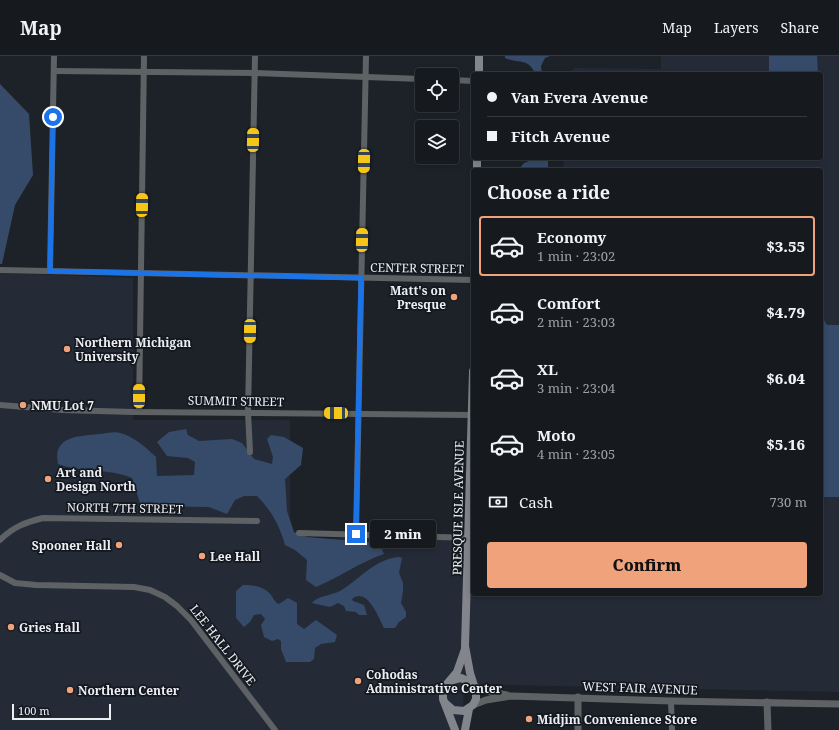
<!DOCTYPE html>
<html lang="en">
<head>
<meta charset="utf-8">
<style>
	:root { --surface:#161a1e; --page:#23272b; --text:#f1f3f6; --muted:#9ea1a4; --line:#35383c; --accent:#f0a27a }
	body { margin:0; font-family:"Noto Serif",serif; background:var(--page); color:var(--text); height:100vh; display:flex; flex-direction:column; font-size:15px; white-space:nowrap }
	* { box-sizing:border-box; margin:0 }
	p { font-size:13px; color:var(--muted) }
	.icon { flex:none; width:22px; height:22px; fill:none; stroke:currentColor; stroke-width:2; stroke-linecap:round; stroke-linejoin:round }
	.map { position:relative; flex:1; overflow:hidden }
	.panel { position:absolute; left:471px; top:112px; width:352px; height:428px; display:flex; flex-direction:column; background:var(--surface); border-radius:4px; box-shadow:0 2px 6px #0003,0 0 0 1px var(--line) }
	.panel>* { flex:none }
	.banner { position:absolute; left:471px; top:16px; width:352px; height:88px; border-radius:4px; box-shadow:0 2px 6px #0003,0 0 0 1px var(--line); display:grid; align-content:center; height:88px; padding:0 16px; background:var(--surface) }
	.tools { position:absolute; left:415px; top:12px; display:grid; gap:8px }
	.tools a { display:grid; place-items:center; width:44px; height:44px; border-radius:4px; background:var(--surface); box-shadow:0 2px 6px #0003,0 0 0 1px var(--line); font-size:20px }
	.scale { position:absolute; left:12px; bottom:10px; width:99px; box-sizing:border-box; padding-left:4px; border:2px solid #ebeef3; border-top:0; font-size:11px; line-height:14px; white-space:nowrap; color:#ebeef3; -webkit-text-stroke:3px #14181f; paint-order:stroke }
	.end { position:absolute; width:18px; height:18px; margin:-9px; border:5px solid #1a73e8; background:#fff; box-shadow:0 0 0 2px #fff }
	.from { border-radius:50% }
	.bubble { position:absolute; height:28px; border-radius:4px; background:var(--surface); box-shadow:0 2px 6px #0003,0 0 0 1px var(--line); font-size:13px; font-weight:800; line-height:28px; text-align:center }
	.car { position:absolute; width:12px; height:24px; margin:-12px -6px; border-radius:5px; box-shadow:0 0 3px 1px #0007; background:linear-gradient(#f5c518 24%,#345 0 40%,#f5c518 0 76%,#345 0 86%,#f5c518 0) }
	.banner b { display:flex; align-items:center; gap:14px; height:38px; font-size:15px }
	.banner b+b { border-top:1px solid var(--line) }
	.banner i { width:10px; height:10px; background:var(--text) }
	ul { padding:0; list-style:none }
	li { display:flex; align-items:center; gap:12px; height:60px; margin:0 8px 6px; padding:0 8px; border:2px solid transparent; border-radius:4px }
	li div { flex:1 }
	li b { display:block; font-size:15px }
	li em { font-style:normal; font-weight:800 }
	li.current { border-color:var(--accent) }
	li>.icon { width:36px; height:36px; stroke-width:1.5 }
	h2 { padding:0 16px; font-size:18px; line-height:48px }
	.pay { display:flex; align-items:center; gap:10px; height:44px; padding:0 16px; font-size:15px }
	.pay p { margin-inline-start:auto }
	.action { display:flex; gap:8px; margin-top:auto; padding:8px 16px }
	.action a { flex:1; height:46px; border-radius:4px; background:var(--accent); color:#111; font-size:16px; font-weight:800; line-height:46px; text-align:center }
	header { display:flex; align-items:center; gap:24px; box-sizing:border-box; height:56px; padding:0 20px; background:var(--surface); border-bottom:1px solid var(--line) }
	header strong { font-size:19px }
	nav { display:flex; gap:22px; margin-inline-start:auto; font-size:14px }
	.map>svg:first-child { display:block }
	.built { fill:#242b37 }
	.green { fill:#364b69 }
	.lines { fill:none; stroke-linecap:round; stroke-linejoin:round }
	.minor { stroke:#5f6265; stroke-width:6 }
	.tertiary { stroke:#5f6265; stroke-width:7 }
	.secondary { stroke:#82868c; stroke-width:8 }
	.route { stroke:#1a73e8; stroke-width:5 }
	.poi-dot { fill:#f0a27a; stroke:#14181f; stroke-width:1.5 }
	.labels { text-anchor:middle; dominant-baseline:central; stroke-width:3.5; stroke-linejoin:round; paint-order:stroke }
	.street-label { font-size:12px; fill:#ebeef3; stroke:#14181f }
	.poi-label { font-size:12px; font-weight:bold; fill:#ebeef3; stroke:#14181f; text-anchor:start }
</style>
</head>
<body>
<header>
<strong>Map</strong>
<nav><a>Map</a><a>Layers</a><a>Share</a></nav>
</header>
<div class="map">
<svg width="839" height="674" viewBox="0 0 839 674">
	<rect width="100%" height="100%" fill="#1d2228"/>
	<polygon class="built" points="661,0 839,0 839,636 464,628 462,674 0,674 0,217 133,222 133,364 290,364 290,483 469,481 469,525 473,525 473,538 821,538 821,114 563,114 564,102 821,102 821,18 566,18 575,12 661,13"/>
	<g class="green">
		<path d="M 505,0 L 550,0 L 545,2 L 541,10 L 542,18 L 535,18 C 529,1 517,8 505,2 Z"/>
		<polygon points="769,0 817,0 818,18 769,18"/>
		<polygon points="0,28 29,58 33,119 15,149 2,208 0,208"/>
		<polygon points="537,102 548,102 548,114 518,114 524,107"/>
		<polygon points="821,259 827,269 839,269 839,441 821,441"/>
		<path d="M 186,373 L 188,379 L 199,385 L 232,383 L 242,387 L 254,403 L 272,408 L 273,401 L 267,383 L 271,379 L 284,381 L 303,392 L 301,409 L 285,423 L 287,455 L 294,476 L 307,481 L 379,487 L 384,498 C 360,506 340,521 316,531 L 306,524 L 307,504 L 295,494 L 285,489 C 280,470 271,454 257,440 L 244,440 L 235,444 L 227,458 L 209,451 L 147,450 L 140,447 L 132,422 C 109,412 82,417 58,408 C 52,380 79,380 99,378 C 105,378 114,375 120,377 C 135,381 145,391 156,401 L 157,420 L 194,419 L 195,406 L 188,402 L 167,400 L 157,386 L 169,376 Z"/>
		<path d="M 399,501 L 402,502 L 399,517 L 403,527 L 403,535 L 401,547 L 406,556 L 406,561 L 399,566 L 395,572 L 384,572 C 379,562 367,530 352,543 L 353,545 L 364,549 L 367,559 L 359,559 L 356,556 L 346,555 L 344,550 L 338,547 L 330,551 L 312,547 C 318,539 331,540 340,535 C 360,523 375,503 399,501 Z"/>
		<path d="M 243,529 C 253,529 264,530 271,539 C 274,543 274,546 279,548 L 288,542 L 297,547 L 297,568 L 304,573 L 316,564 L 337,579 L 335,586 L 321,588 L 315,592 L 314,603 L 310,606 L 286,606 L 281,593 L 281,585 L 278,583 L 272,585 L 264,581 L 261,569 L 265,563 L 261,558 L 254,559 L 250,566 L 244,571 L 236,562 L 236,535 Z"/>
	</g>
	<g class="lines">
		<g class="minor">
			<polyline points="54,15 255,17 422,23"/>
			<polyline points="452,24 473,25"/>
			<polyline points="0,214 473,224"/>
			<polyline points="50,215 54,0"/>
			<polyline points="0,349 63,354 133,356 472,359"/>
			<polyline points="139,355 144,0"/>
			<polyline points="250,396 248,356 255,0"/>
			<polyline points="299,477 473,482"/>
			<polyline points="356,478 366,0"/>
			<path d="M 0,484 C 13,471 26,466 43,462 L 257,465"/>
			<polyline points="0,519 15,527 36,529 134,531 150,534 165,541 177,550 191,564 275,674"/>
			<polyline points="671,645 672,674"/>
		</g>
		<g class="tertiary">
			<polyline points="474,630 490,636 507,639"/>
			<polyline points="578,641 578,674"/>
			<polyline points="767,646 768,674"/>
			<polyline points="473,649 486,644 511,640 671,645 839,648"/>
		</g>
		<g class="secondary">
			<polyline points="479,18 479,0"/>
			<polyline points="477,114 477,102"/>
			<polyline points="450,625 461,622 472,627"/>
			<polyline points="445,647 453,654 464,655 473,649 476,643 476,636 470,617 465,590 473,315"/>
			<polyline points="455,674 443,643 443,636 446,629 457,616 465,593"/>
			<polyline points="465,674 469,653"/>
		</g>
	</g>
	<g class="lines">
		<polyline class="route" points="53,61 50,215 361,222 356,478"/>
	</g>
	<g class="poi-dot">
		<circle cx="454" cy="241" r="4"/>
		<circle cx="67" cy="293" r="4"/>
		<circle cx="23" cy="349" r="4"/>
		<circle cx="48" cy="423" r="4"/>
		<circle cx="119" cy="489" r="4"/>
		<circle cx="202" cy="500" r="4"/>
		<circle cx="11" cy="571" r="4"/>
		<circle cx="358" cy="625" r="4"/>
		<circle cx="70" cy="634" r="4"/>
		<circle cx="529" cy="663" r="4"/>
	</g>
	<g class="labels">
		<g class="street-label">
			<text transform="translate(417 212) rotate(1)">CENTER STREET</text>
			<text transform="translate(236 345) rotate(1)">SUMMIT STREET</text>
			<text transform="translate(125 452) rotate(1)">NORTH 7TH STREET</text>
			<text transform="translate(458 452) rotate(-89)">PRESQUE ISLE AVENUE</text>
			<text transform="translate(223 589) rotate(52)">LEE HALL DRIVE</text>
			<text transform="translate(640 632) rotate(2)">WEST FAIR AVENUE</text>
		</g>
		<g class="poi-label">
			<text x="446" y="234" text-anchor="end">Matt's on<tspan x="446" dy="14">Presque</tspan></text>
			<text x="75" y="286">Northern Michigan<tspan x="75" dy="14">University</tspan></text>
			<text x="31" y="349">NMU Lot 7</text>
			<text x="56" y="416">Art and<tspan x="56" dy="14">Design North</tspan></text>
			<text x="111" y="489" text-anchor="end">Spooner Hall</text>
			<text x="210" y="500">Lee Hall</text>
			<text x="19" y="571">Gries Hall</text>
			<text x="366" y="618">Cohodas<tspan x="366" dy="14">Administrative Center</tspan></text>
			<text x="78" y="634">Northern Center</text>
			<text x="537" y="663">Midjim Convenience Store</text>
		</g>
	</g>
</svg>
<div class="tools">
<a><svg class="icon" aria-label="locate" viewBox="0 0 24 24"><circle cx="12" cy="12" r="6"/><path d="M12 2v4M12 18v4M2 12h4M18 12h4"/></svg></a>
<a><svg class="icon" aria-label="layers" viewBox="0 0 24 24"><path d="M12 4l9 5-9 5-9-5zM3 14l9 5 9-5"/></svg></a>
</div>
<div class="scale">100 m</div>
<i class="end from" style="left:53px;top:61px"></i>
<i class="end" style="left:356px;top:478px"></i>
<div class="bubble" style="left:370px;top:464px;width:66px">2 min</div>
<i class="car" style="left:253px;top:84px;rotate:1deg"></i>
<i class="car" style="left:364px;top:105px;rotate:181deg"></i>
<i class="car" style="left:142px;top:149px;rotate:1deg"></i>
<i class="car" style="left:362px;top:184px;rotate:1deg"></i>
<i class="car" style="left:250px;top:275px;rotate:181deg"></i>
<i class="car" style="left:139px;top:340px;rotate:0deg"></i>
<i class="car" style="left:336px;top:357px;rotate:271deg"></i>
<div class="banner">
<b><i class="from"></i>Van Evera Avenue</b>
<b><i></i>Fitch Avenue</b>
</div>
<section class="panel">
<h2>Choose a ride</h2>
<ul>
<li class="current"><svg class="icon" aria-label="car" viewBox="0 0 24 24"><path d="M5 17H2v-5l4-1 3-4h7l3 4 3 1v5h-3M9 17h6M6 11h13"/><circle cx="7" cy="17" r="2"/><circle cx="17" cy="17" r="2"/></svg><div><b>Economy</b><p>1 min · 23:02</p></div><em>$3.55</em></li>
<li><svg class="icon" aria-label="car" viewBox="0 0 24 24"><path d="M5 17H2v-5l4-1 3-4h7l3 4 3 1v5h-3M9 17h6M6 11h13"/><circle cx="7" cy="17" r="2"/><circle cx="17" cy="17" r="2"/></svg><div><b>Comfort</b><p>2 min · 23:03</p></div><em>$4.79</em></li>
<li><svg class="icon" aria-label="car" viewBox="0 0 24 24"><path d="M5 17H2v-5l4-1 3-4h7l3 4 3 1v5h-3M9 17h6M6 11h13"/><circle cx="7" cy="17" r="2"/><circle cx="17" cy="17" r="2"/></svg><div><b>XL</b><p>3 min · 23:04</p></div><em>$6.04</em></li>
<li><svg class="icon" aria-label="car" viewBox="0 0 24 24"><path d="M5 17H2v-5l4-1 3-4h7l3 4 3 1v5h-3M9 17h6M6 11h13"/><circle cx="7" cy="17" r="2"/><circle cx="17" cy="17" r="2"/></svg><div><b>Moto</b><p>4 min · 23:05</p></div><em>$5.16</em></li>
</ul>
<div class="pay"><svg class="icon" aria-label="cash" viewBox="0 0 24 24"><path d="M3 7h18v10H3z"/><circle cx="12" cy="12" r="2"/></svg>Cash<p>730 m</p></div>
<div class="action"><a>Confirm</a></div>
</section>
</div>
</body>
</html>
